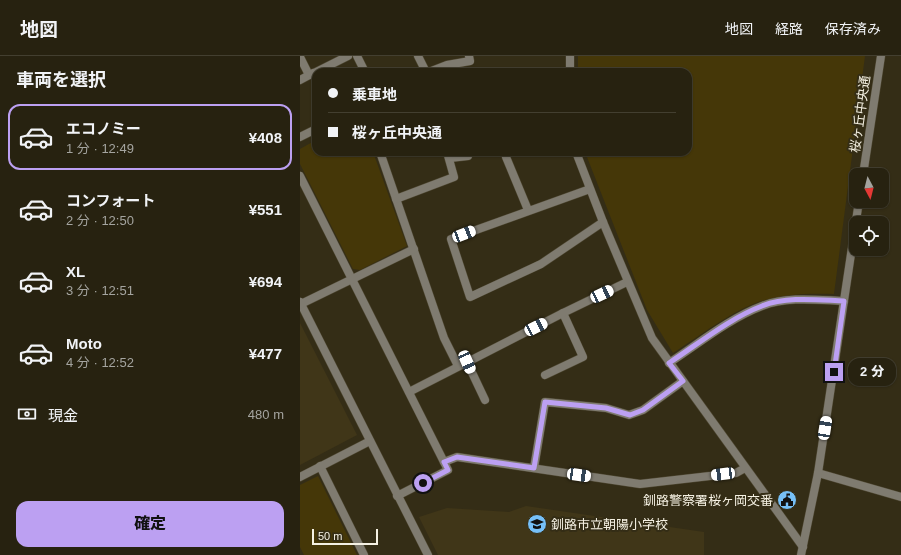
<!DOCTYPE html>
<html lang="ja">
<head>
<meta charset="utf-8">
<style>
	:root { --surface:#272210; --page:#332f1e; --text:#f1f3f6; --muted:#a4a49f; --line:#433f30; --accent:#bca0f2 }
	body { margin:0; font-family:Arial,"Noto Sans JP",sans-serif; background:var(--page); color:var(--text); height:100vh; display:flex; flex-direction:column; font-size:15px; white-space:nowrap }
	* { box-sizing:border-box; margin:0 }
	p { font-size:13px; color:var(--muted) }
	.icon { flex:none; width:22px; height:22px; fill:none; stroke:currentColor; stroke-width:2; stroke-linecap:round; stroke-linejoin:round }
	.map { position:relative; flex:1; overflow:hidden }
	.panel { display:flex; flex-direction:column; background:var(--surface); width:300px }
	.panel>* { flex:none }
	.guide { position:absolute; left:12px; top:12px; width:380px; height:88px; border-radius:12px; box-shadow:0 1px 3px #0004,0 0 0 1px var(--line); display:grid; align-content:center; height:88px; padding:0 16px; background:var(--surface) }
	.needle { width:26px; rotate:173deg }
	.buttons { position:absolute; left:549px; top:112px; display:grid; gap:8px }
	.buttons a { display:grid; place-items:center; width:40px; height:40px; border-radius:8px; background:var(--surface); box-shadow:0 1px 3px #0004,0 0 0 1px var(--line); font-size:20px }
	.scale { position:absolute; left:12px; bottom:10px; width:66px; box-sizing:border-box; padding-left:4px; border:2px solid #f5f1e3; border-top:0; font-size:11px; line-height:14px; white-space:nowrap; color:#f5f1e3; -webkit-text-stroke:3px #342d16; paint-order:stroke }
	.end { position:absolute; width:18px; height:18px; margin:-9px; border:5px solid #bca0f2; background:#111; box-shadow:0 0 0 2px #111 }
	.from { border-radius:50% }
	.bubble { position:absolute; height:28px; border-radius:12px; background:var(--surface); box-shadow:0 1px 3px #0004,0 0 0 1px var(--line); font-size:13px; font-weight:800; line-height:28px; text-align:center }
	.car { position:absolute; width:12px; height:24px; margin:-12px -6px; border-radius:5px; box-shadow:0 0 3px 1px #0007; background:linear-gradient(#fff 24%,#345 0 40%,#fff 0 76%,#345 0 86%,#fff 0) }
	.guide b { display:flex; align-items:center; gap:14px; height:38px; font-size:15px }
	.guide b+b { border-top:1px solid var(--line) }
	.guide i { width:10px; height:10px; background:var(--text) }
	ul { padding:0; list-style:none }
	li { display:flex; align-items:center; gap:12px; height:66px; margin:0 8px 6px; padding:0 8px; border:2px solid transparent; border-radius:12px }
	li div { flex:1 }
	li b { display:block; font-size:15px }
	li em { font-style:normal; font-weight:800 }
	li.current { border-color:var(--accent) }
	li>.icon { width:36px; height:36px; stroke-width:1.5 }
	h2 { padding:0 16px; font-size:18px; line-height:48px }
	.pay { display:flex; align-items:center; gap:10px; height:44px; padding:0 16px; font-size:15px }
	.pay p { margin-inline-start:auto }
	.cta { display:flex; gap:8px; margin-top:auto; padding:8px 16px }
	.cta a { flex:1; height:46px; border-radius:12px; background:var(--accent); color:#111; font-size:16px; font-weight:800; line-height:46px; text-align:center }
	header { display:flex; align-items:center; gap:24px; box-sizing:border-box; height:56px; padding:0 20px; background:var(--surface); border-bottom:1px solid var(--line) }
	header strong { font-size:19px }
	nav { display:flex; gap:22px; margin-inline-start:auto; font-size:14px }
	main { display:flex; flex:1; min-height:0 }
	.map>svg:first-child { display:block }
	.built { fill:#403618 }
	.green { fill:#453708 }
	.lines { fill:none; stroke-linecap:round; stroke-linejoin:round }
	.minor-casing { stroke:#4f4833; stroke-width:9 }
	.tertiary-casing { stroke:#4f4833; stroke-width:9 }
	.minor { stroke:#7f7b70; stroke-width:8 }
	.tertiary { stroke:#7f7b70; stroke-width:8 }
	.route { stroke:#bca0f2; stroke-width:5 }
	.labels { text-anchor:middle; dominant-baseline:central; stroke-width:4; stroke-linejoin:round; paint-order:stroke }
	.street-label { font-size:13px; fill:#f5f1e3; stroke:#342d16 }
	.poi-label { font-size:13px; fill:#f5f1e3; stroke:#342d16; text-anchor:end }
</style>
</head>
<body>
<header>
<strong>地図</strong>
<nav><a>地図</a><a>経路</a><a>保存済み</a></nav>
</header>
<main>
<section class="panel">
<h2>車両を選択</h2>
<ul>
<li class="current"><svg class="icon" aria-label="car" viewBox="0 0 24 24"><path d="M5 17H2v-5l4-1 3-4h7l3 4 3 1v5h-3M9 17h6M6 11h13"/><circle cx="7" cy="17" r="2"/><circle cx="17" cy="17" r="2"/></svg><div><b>エコノミー</b><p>1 分 · 12:49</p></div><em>¥408</em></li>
<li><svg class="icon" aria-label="car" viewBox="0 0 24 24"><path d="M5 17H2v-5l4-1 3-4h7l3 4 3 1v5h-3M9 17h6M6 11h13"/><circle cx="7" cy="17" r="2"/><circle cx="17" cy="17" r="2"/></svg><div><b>コンフォート</b><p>2 分 · 12:50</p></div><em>¥551</em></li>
<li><svg class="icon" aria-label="car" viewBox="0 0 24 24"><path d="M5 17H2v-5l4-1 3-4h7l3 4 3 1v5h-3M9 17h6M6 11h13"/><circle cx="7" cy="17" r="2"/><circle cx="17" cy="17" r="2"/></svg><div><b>XL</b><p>3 分 · 12:51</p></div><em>¥694</em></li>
<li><svg class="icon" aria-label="car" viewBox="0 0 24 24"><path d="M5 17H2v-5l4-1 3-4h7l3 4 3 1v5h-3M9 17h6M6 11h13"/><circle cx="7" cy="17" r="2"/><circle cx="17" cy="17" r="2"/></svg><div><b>Moto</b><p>4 分 · 12:52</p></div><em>¥477</em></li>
</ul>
<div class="pay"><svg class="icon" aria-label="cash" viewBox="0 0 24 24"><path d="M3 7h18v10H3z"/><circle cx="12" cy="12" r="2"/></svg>現金<p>480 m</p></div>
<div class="cta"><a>確定</a></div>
</section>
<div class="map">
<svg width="601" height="499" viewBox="0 0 601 499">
	<rect width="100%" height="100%" fill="#342d16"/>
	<g class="built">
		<polygon points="0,267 57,379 0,409"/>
		<polygon points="226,450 404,476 404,499 138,499 119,461 147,452 209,456"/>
	</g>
	<g class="green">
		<path d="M 278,0 L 565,0 L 534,238 C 509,237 485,238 461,245 C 433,254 398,281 373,297 L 347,254 L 285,96 L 388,96 L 388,16 L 278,16 Z"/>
		<polygon points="16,84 16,96 73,96 107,190 60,214 53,213 0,108 0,93"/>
		<polygon points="18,420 57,499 4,499 0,491 0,429"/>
	</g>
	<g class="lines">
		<g class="minor-casing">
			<g id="minor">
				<polyline points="57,0 65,16"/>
				<polyline points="118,0 126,16"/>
				<polyline points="0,1 9,19"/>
				<polyline points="16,16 48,0"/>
				<polyline points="129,16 147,9 170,5 169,0"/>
				<polyline points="0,24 13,17"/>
				<polyline points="0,81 16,73"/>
				<polyline points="80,96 144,282 158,310"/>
				<polyline points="206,101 228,154"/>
				<polyline points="150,102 168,100"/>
				<polyline points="0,120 144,406"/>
				<polyline points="290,133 151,183 170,241 241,208 303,166"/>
				<polyline points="96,143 154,121 147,96"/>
				<polyline points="0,246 128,499"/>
				<polyline points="1,248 114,193"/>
				<polyline points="167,306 185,344"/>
				<path d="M 369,307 C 398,288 430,262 462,250 C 487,240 518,244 544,245"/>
				<polyline points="245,319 283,301 263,257"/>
				<polyline points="109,336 263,257 327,226"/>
				<polyline points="20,410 64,499"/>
				<polyline points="234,412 245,346 306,352 329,359 343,354 383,325"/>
				<polyline points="518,417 601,441"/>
				<polyline points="0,421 70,385"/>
				<polyline points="97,440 148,414 144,406 157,401 340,428 436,417 445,412"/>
			</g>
		</g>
		<g class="tertiary-casing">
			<g id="tertiary">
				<polyline points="270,0 270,16"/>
				<polyline points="276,96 303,166 352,282 503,491"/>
				<polyline points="563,119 581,0"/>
				<polyline points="501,499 518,417 559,145"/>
			</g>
		</g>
		<use href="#minor" class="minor"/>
		<use href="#tertiary" class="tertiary"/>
	</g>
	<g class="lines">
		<path class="route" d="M 123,427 L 148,414 L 144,406 L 157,401 L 234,412 L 245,346 L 306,352 L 330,359 L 343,354 L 383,325 L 369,307 C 398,288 430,262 462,250 C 487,240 518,244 544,245 L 534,316"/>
	</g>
	<defs>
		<g id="civic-disc" transform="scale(1)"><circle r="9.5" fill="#76c0f7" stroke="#342d16"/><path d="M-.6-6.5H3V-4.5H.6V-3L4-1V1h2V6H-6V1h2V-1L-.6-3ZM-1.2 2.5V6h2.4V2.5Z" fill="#111"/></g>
		<g id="school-disc" transform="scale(1)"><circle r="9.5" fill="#76c0f7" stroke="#342d16"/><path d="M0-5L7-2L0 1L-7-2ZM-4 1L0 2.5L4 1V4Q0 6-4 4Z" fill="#111"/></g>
	</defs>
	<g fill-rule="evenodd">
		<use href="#civic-disc" x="487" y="444"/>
		<use href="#school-disc" x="237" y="468"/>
	</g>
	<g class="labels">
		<g class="street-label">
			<text transform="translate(560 58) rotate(-82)">桜ヶ丘中央通</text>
		</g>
		<g class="poi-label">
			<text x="473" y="444">釧路警察署桜ヶ岡交番</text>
			<text x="251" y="468" text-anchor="start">釧路市立朝陽小学校</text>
		</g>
	</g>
</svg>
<div class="buttons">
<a><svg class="needle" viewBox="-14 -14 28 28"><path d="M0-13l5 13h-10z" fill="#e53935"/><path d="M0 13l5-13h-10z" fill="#a4a49f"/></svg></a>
<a><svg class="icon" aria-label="locate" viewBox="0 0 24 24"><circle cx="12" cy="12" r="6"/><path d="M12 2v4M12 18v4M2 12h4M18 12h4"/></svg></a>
</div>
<div class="scale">50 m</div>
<i class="end from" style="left:123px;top:427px"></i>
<i class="end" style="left:534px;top:316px"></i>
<div class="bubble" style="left:548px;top:302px;width:48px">2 分</div>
<i class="car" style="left:164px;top:178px;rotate:69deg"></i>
<i class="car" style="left:302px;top:238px;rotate:65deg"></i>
<i class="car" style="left:236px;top:271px;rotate:63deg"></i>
<i class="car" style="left:167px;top:306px;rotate:156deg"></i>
<i class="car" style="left:525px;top:372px;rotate:9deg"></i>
<i class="car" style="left:423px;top:418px;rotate:263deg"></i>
<i class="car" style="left:279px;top:419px;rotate:98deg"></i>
<div class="guide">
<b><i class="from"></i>乗車地</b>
<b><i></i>桜ヶ丘中央通</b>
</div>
</div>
</main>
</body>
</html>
